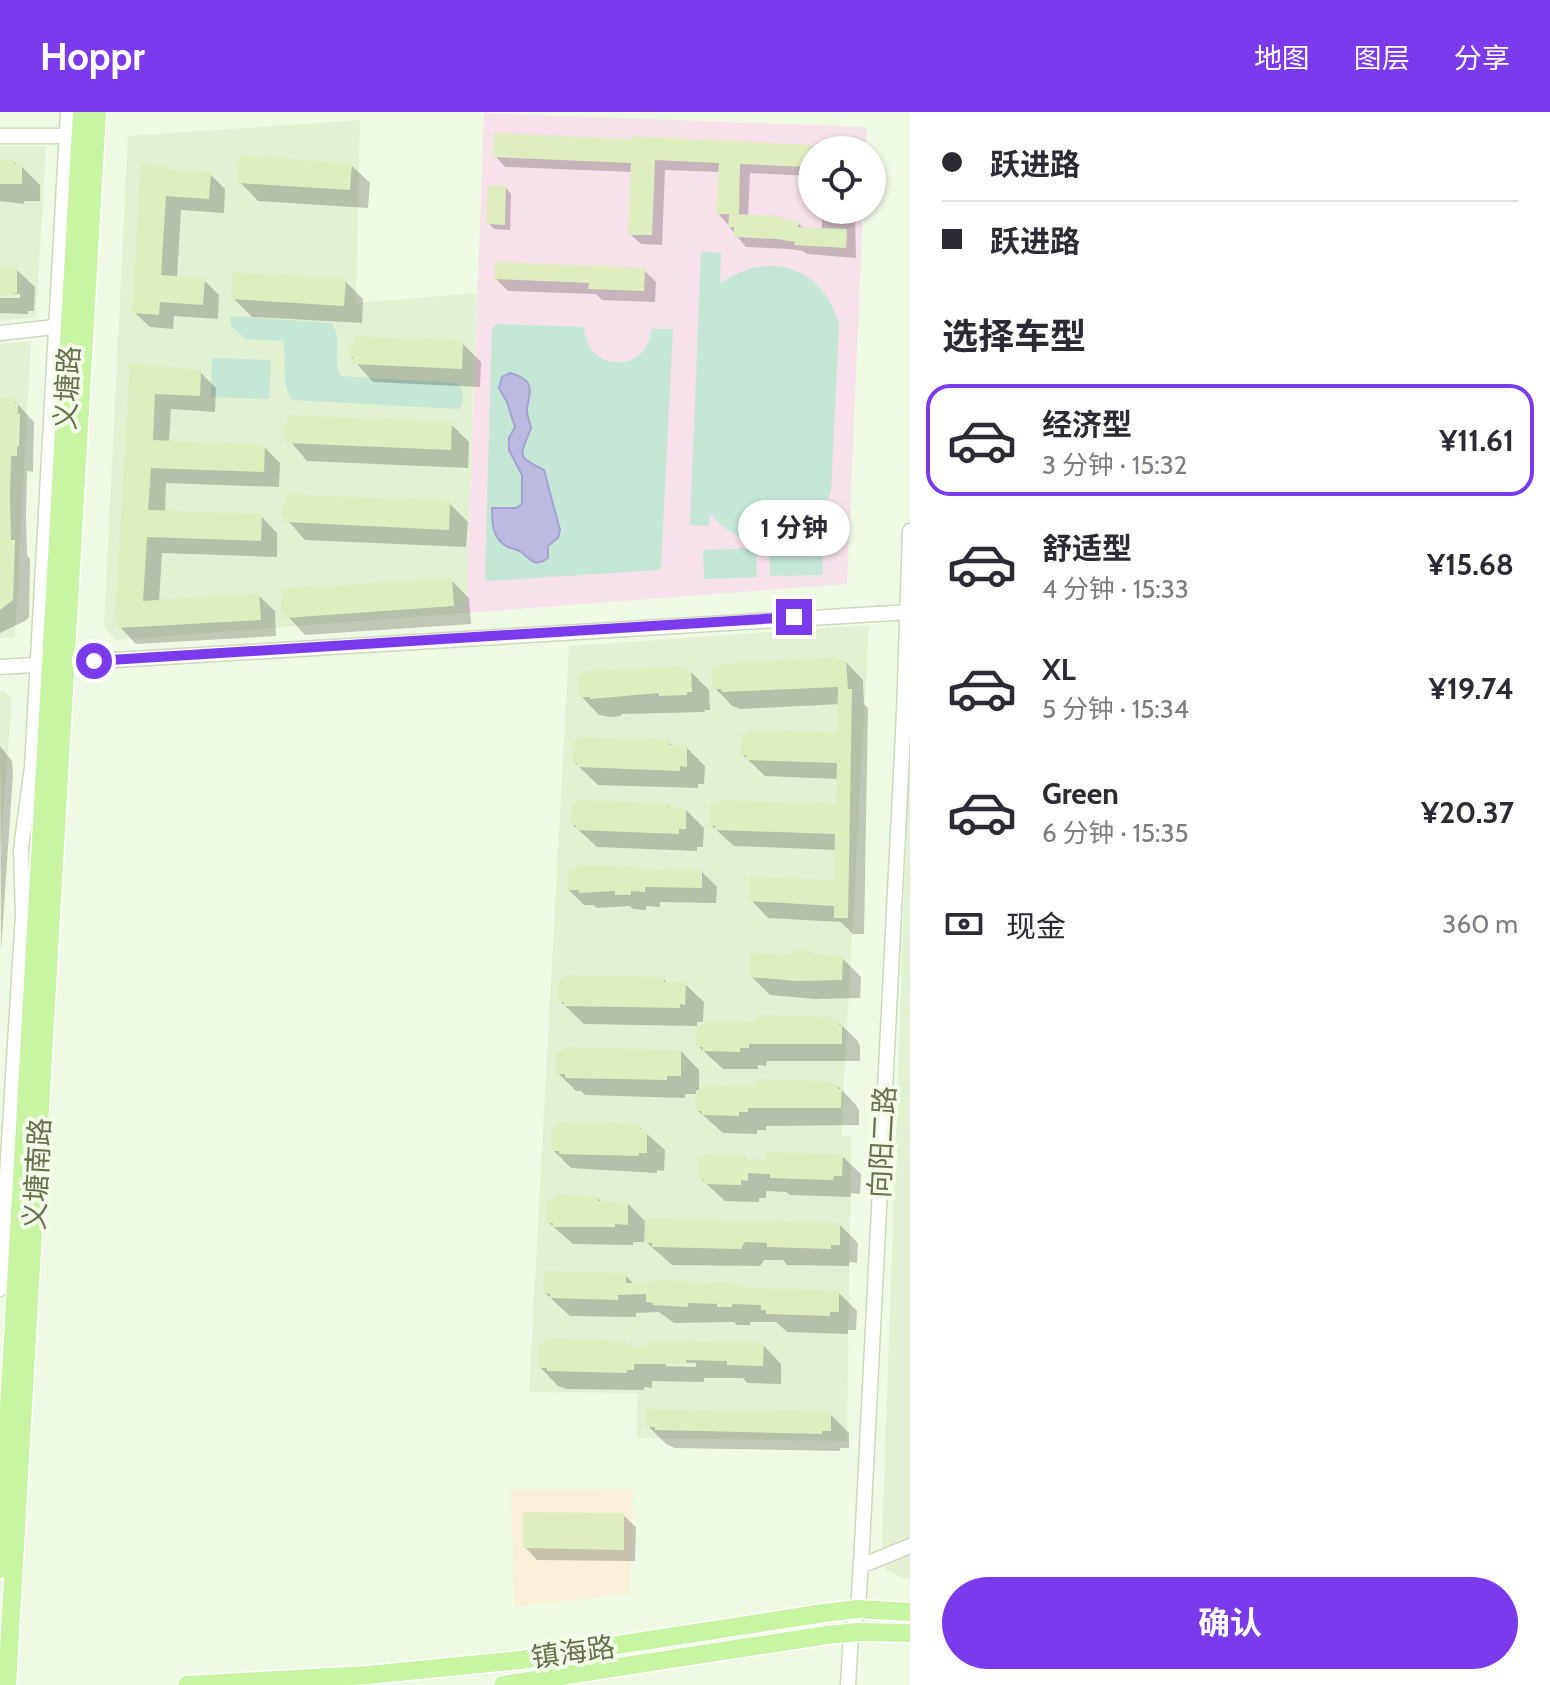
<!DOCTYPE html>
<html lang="zh">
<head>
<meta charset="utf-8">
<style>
	:root { --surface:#fff; --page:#f2f2f3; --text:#2b2b33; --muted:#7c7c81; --line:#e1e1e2; --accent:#7c3aed }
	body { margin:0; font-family:Cabin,"Noto Sans SC",sans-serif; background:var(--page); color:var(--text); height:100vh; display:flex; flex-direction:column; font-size:30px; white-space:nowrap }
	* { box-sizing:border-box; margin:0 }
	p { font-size:26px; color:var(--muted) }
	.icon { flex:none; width:44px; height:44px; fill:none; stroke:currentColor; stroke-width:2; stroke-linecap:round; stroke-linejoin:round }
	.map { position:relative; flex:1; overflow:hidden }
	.side { display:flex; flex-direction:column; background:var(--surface); width:640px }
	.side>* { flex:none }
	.hud { display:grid; align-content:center; height:176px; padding:0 32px; background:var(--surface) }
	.buttons { position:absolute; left:798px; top:24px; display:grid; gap:16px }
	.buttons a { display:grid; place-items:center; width:88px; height:88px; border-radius:50%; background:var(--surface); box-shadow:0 2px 6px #0004; font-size:40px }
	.end { position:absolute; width:36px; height:36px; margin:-18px; border:10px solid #7c3aed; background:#fff; box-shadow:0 0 0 4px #fff }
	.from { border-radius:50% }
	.bubble { position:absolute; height:56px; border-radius:28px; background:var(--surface); box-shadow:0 2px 6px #0004; font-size:26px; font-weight:700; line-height:56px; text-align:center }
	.hud b { display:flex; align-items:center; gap:28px; height:76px; font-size:30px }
	.hud b+b { border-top:2px solid var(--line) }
	.hud i { width:20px; height:20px; background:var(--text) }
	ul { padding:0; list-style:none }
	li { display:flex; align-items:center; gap:24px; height:112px; margin:0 16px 12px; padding:0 16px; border:4px solid transparent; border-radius:24px }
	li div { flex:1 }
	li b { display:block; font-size:30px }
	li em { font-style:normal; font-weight:700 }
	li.active { border-color:var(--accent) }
	li>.icon { width:72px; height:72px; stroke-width:1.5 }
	h2 { padding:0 32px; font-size:36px; line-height:96px }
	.pay { display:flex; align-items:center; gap:20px; height:88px; padding:0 32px; font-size:30px }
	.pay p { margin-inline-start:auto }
	.primary-button { display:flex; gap:16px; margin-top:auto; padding:16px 32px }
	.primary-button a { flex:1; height:92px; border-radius:48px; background:var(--accent); color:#fff; font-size:32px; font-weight:700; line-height:92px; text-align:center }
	header { display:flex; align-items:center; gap:48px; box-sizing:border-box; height:112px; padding:0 40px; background:var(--accent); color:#fff }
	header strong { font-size:38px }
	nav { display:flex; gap:44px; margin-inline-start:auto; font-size:28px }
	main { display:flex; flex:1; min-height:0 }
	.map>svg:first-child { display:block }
	.residential { fill:#e3f1d3 }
	.education { fill:#f7e1eb }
	.medical { fill:#f8f1d8 }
	.green { fill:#c4e7d6 }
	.water { fill:#bdbae2; stroke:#a5a1d3; stroke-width:2 }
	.shadow { fill:#0003; fill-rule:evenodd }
	.building { fill:#dfeebe }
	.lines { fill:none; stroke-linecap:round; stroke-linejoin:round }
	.minor-casing { stroke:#cdd9bb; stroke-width:17 }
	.major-casing { stroke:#fff; stroke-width:21 }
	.minor { stroke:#fff; stroke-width:14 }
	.major { stroke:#c7f5a1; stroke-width:18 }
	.route { stroke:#7c3aed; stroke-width:10 }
	.labels { text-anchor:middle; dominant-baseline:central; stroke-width:8; stroke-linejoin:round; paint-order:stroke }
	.street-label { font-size:28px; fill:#67714c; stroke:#f3feea }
</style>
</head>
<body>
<header>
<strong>Hoppr</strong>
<nav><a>地图</a><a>图层</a><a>分享</a></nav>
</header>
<main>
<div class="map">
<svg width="910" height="1573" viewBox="0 0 910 1573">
	<rect width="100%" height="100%" fill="#effae4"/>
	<g class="residential">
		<polygon points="360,8 356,191 477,181 466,501 116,528 104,515 128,24"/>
		<polygon points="0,34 46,34 36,205 0,209"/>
		<polygon points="31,229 15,525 0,526 0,232"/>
		<polygon points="869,513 841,1024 851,1025 847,1329 637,1326 638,1281 529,1280 569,534"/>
		<polygon points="0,579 4,579 11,587 11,599 0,742"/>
		<polygon points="910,612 910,1467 902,1466 886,1458 882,1430"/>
	</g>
	<polygon class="education" points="484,1 866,15 866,38 812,38 812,98 863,98 847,472 466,501"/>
	<polygon class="medical" points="633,1377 630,1482 514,1495 511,1378"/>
	<g class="green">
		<path d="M 701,140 L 721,141 L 720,172 C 767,137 824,154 839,213 L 831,379 C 812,435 749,448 710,402 L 709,414 L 690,413 Z"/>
		<path d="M 230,204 L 331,211 C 344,225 331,248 341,264 L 458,271 C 464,277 465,290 459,297 L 292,288 C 280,270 288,249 283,229 L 246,227 L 231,214 Z"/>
		<path d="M 497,212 L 584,215 C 587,261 647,263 652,217 L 673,217 L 661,454 L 659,458 L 488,469 L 485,466 L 492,216 Z"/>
		<polygon points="212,246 271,248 269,287 211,285"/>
		<polygon points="822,433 823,463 770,464 769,435"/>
		<polygon points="756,436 757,465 704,467 703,438"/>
	</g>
	<path class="water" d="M 510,261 C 534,267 531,277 527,296 C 526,302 530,310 531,316 C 521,343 514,344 544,358 L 560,418 L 558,426 L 548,434 L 548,446 C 534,456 531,447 521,440 C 517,437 512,437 508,435 C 492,427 492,411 492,396 L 516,396 L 522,392 L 522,363 L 509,338 L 509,326 L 515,315 L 507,290 L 499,276 L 502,265 Z"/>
	<g class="shadow">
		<polygon points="649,27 848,36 849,38 812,38 812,64 750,61 748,105 780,106 785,111 798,111 804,117 822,118 822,98 855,98 856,146 807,142 803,139 789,137 746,135 718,101 720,60 665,58 662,133 641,132 630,122 633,60 505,55 495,44"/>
		<polygon points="0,50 13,50 21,54 40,73 40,89 24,89 24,92 0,89"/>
		<polygon points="351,53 370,71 368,96 258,89 240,70"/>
		<polygon points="167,56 171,60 210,62 225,77 224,101 181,98 177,166 204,168 219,183 218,207 174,204 173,217 150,215 134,200"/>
		<polygon points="506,76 511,82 510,118 494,117 488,111"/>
		<polygon points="0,157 16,157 35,175 34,199 28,199 28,202 0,201 0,186 20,186 20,182 0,182"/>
		<polygon points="644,158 656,170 655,190 602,188 596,182 508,179 496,167"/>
		<polygon points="345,169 363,187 362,211 252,205 233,186"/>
		<polygon points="462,231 481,250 480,275 373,270 350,244"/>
		<polygon points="132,253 200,260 216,276 215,300 171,297 169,331 264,335 280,351 279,375 166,371 165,401 261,404 277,421 277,445 162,441 159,490 258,483 275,499 276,524 136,532 120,515"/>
		<path d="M 0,288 L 14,288 L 34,310 L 33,360 L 27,359 L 26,404 L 27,443 L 30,447 L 29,505 L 25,509 L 0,521 ZM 16,302 L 20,302 L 19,334 L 15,334 Z"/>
		<polygon points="451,312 469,330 468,356 307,349 285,323"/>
		<polygon points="449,391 468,410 466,435 305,428 283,403"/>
		<polygon points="451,468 469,486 471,512 305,523 282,498"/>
		<polygon points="837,547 840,551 846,550 863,568 864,592 868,596 864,822 853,822 841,810 768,806 751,788 836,770 837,738 734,734 711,713 838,694 838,667 765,664 742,642 839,623 840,592 741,597 732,594 715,576"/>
		<polygon points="682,557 690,559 709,578 710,598 704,598 705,600 621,602 621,604 611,605 599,603 581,584"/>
		<polygon points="669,630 673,635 686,635 705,654 704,672 698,672 698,676 598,673 574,650"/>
		<polygon points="0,634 12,649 13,662 1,839"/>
		<polygon points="668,693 672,697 686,698 704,716 703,735 697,735 697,739 597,735 573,713"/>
		<polygon points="638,759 701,759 717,775 716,791 660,790 660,795 646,794 646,798 633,797 630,794 597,796 593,793 584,793 568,777"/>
		<polygon points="811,840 815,845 842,846 861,865 860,886 816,887 770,883 751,864 793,844"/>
		<polygon points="664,867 668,872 685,872 704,890 703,910 697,910 697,914 584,912 560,889"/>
		<polygon points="830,907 838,910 857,928 860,934 860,949 767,949 766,954 758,953 758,957 723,957 698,934 756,912"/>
		<polygon points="681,939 699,958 699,980 829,971 838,974 856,993 859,998 859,1013 766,1014 766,1018 757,1018 757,1022 723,1021 697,998 698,982 685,982 685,986 585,983 581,979 576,979 558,961"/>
		<polygon points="638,1014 665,1038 664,1059 657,1058 657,1061 571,1056 553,1038"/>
		<polygon points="842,1044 861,1062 860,1082 851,1081 851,1085 790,1083 786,1080 766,1079 766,1086 759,1086 759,1090 725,1089 701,1067 743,1045 748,1049"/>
		<polygon points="598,1086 602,1091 628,1092 645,1109 840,1113 858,1131 857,1151 849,1150 849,1154 787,1153 783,1148 764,1148 760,1154 672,1153 646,1130 633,1130 633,1133 573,1132 548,1110"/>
		<polygon points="625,1163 635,1173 688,1171 692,1174 838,1180 857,1199 856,1218 848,1218 848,1222 787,1220 776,1210 750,1210 750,1213 737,1213 734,1210 674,1211 659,1200 636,1201 636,1205 570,1204 545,1181"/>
		<path d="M 625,1231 L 631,1237 L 650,1237 L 763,1233 L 781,1252 L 781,1272 L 747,1271 L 743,1266 L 704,1266 L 704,1270 L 652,1269 L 652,1276 L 644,1275 L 644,1278 L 567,1277 L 558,1274 L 540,1255 ZM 666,1250 L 696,1251 L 696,1255 L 666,1254 Z"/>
		<polygon points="830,1302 849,1321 849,1336 840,1336 840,1339 675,1336 666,1332 648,1314"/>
		<polygon points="623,1403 636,1415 635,1449 537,1448 525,1435"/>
	</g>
	<g class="building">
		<polygon points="494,21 631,27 631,24 649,25 812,33 812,55 740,52 739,102 716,102 719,51 655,48 652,123 628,123 631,51 493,45"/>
		<polygon points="240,44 352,51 350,78 238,71 236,51 239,51"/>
		<polygon points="0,48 14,48 14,52 22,52 22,72 0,72"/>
		<polygon points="141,52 168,54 168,57 211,60 209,87 166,84 161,163 205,166 203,193 160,190 159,203 132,201"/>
		<polygon points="488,73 506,74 505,113 486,112"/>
		<polygon points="729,102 781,104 781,108 799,109 798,115 847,117 846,136 794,133 795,130 777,127 734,125 734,115 728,115"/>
		<polygon points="495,150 645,156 644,179 588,177 589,171 494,167"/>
		<polygon points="0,155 17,155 17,181 0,184"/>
		<polygon points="233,160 346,167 344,194 231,187"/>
		<polygon points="354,224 463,229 462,257 352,252 353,245 348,245 349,234 353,234"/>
		<polygon points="130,251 201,258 200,284 155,282 153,328 265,333 264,360 151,356 148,398 262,402 261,429 147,425 143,489 259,481 261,508 118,516 115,505"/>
		<polygon points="0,286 15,286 15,291 18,291 17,344 11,344 10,386 11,428 15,428 13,488 0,498"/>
		<polygon points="288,303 452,310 451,338 286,331 287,324 283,324 283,313 287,314"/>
		<polygon points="286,382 450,389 449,418 285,410 285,404 281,403 282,393 285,393"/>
		<polygon points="452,466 454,494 285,506 284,499 280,499 283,477"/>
		<polygon points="838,545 838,549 846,548 848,577 852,577 848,806 834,806 834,794 749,789 750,765 834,768 835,722 715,718 715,714 709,713 710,692 718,692 718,688 836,692 837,651 746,648 746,643 740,643 741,622 749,622 749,618 837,621 838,575 722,580 721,577 713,577 712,555 720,554 720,552"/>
		<polygon points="683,555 683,558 691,557 692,580 687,580 687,583 659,584 659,581 590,587 590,585 579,585 578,563 585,562 585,559"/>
		<polygon points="577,625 670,628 669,633 687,633 687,655 680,654 680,659 577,655 577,651 572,650 573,629 577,629"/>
		<polygon points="576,688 669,691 668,695 686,696 686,717 679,717 679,722 576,718 576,713 571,713 572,692 576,692"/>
		<polygon points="576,753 636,754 636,757 660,758 702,757 702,776 645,775 645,780 631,779 631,783 615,783 615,779 579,781 579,778 566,778 570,756 576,756"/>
		<polygon points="797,838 811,839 813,843 843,844 842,868 796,869 749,865 750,841 793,842 797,841"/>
		<polygon points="564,863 665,865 664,870 686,870 685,893 680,892 680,896 564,894 564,890 558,890 559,867 564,867"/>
		<polygon points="758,903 831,905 831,908 839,908 839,913 842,913 842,932 749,932 749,936 740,936 740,940 703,939 703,935 696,935 696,914 702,914 703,909 755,910"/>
		<polygon points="564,935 681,938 681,964 667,964 667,968 565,966 565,962 556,962 556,939 564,939"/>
		<polygon points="758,967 830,969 830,972 838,972 838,977 842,977 841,996 748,996 748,1000 739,1000 739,1004 702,1003 702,999 695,999 696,978 702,978 702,973 754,975"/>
		<polygon points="560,1010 638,1012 641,1018 647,1018 647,1041 639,1041 639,1044 559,1042 559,1039 551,1039 551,1016 556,1016"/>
		<polygon points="765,1040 843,1042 842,1064 834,1064 833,1068 798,1067 770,1066 770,1062 748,1061 748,1069 741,1068 741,1073 704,1072 704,1068 699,1068 699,1046 704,1046 704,1042 744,1043 744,1047 765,1048"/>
		<polygon points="554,1083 598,1085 598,1089 628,1090 628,1113 615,1112 615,1115 552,1115 553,1111 546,1111 547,1088 554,1088"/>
		<polygon points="645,1107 840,1111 840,1133 831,1133 831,1137 767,1135 767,1131 745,1130 741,1137 652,1135 652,1131 644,1131"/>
		<polygon points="544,1159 626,1161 626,1171 652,1171 652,1168 689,1169 689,1172 734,1171 734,1173 745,1176 839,1178 839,1200 830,1200 830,1204 766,1202 766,1198 761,1198 761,1193 732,1192 732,1195 717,1195 717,1192 688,1191 688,1195 653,1193 653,1191 646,1190 646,1182 618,1183 618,1188 550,1186 550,1182 543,1181"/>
		<polygon points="547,1227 626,1229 628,1235 648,1235 649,1229 764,1231 763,1254 727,1253 727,1249 686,1248 686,1252 634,1252 634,1258 627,1258 627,1261 547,1259 547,1256 538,1256 539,1233 543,1233"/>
		<polygon points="646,1297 831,1300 831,1319 822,1319 822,1322 655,1318 655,1315 646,1315"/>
		<polygon points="523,1400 624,1401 624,1438 523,1436"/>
	</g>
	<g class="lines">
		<g class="minor-casing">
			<g id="minor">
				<polyline points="0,24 76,24"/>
				<polyline points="0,221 63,214"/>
				<polyline points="0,555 910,500"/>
				<polyline points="0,1177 23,802 21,737 32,655 68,0"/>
				<polyline points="861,1454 910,1434"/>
				<polyline points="848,1573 851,1521 858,1497 862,1434 904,601 910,419"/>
			</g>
		</g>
		<g class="major-casing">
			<g id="major">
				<polyline points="0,1457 82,0"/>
				<polyline points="7,1573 97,0"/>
				<polyline points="187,1573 368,1563 520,1548 824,1501 858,1497 910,1500"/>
				<polyline points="503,1573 827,1523 859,1520 910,1521"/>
			</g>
		</g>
		<use href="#minor" class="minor"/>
		<use href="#major" class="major"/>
	</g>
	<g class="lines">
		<polyline class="route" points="94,549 794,505"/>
	</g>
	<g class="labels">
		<g class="street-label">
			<text transform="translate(67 276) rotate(-87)">义塘路</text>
			<text transform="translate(882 1030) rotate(-87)">向阳二路</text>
			<text transform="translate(37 1062) rotate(-87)">义塘南路</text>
			<text transform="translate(573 1540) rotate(-8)">镇海路</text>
		</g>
	</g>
</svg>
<div class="buttons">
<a><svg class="icon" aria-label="locate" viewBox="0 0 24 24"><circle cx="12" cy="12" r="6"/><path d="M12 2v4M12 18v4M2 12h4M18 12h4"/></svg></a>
</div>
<i class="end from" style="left:94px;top:549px"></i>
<i class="end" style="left:794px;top:505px"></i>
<div class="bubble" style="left:738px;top:388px;width:112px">1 分钟</div>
</div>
<section class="side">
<div class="hud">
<b><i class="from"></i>跃进路</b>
<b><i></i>跃进路</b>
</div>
<h2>选择车型</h2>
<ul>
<li class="active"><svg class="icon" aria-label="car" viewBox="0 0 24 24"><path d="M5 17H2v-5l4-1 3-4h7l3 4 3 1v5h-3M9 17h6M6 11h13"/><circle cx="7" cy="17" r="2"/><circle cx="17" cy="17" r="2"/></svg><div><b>经济型</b><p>3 分钟 · 15:32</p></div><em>¥11.61</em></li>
<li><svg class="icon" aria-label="car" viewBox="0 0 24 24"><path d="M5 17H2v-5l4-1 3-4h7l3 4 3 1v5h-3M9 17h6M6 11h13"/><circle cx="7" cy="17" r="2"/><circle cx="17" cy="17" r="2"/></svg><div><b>舒适型</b><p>4 分钟 · 15:33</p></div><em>¥15.68</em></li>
<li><svg class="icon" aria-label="car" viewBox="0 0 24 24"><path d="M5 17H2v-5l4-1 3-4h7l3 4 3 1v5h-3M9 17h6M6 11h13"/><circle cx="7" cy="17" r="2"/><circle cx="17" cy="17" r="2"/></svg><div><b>XL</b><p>5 分钟 · 15:34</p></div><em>¥19.74</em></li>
<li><svg class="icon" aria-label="car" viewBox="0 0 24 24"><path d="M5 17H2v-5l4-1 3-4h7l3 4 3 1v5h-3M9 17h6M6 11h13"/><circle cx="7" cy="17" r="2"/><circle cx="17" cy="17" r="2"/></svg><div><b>Green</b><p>6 分钟 · 15:35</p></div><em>¥20.37</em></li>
</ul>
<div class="pay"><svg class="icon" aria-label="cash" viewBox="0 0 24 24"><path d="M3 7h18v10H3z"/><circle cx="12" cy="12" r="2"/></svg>现金<p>360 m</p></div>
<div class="primary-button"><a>确认</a></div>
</section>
</main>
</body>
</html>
